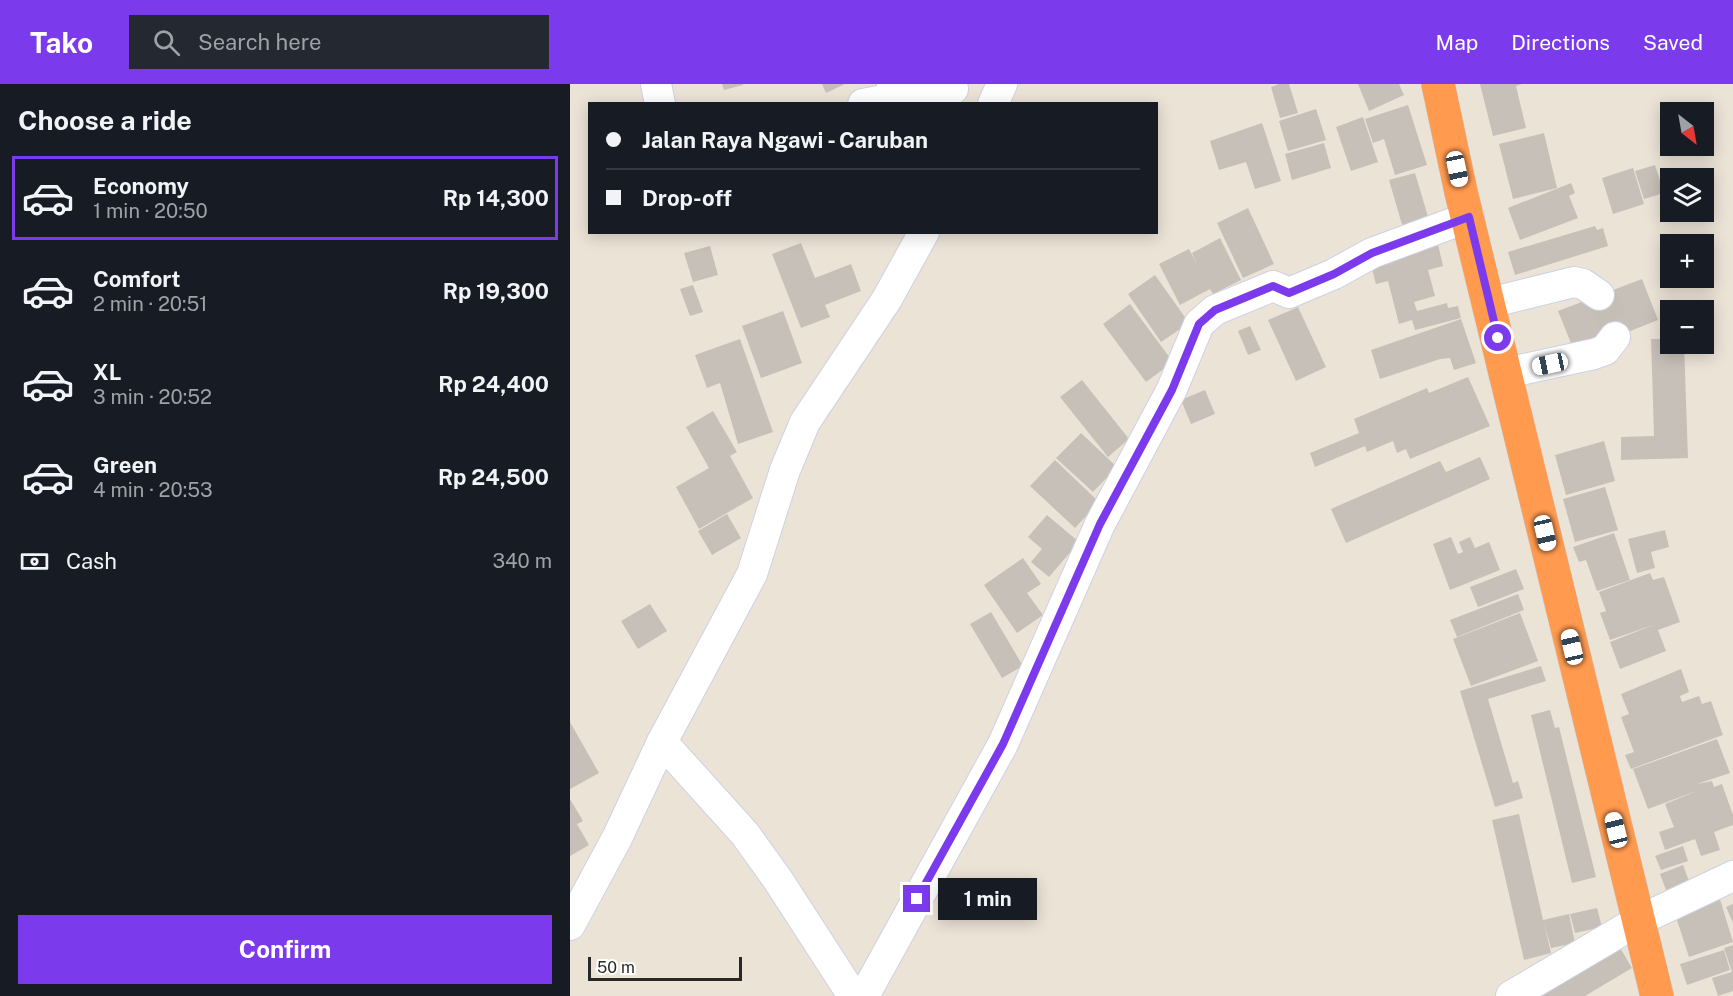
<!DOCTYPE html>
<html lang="en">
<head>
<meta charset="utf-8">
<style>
	:root { --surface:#171b24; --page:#242831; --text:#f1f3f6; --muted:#9ea1a6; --line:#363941; --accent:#7c3aed }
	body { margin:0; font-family:"Public Sans",sans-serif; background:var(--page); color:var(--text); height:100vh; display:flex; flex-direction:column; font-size:22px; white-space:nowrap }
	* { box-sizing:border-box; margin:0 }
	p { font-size:20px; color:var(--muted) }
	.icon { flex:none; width:33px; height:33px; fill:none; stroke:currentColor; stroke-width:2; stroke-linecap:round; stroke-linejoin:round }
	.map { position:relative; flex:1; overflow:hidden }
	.sheet { display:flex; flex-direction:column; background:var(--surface); width:570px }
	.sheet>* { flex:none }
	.hud { position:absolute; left:18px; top:18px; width:570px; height:132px; border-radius:0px; box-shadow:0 3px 15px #0003; display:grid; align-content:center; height:132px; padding:0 18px; background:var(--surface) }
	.needle { width:39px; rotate:149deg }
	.fabs { position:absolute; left:1090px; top:18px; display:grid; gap:12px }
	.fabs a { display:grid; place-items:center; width:54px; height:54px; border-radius:0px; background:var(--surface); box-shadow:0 3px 15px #0003; font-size:30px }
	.scale { position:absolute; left:18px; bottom:15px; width:154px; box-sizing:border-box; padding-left:6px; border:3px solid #282828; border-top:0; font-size:16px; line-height:21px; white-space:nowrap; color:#282828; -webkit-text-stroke:4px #fff; paint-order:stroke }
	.end { position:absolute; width:27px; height:27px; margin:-14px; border:8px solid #7c3aed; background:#fff; box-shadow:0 0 0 3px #fff }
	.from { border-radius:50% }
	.bubble { position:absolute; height:42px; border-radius:0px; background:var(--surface); box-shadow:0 3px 15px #0003; font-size:20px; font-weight:700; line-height:42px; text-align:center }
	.car { position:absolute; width:18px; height:36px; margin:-18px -9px; border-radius:8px; box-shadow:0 0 4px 2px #0007; background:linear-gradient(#fff 24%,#345 0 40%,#fff 0 76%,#345 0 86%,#fff 0) }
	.hud b { display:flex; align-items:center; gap:21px; height:57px; font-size:22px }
	.hud b+b { border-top:2px solid var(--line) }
	.hud i { width:15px; height:15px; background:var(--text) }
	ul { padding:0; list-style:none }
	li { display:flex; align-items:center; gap:18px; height:84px; margin:0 12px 9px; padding:0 6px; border:3px solid transparent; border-radius:0px }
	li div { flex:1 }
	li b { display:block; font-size:22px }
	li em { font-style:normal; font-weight:700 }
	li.selected { border-color:var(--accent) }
	li>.icon { width:54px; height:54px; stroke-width:1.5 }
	h2 { padding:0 18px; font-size:27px; line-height:72px }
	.pay { display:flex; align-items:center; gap:15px; height:66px; padding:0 18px; font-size:22px }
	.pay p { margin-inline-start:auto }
	.cta { display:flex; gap:12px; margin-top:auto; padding:12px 18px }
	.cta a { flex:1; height:69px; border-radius:0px; background:var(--accent); color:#fff; font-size:24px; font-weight:700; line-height:69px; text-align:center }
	header { display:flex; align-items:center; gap:36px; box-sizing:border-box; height:84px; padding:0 30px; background:var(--accent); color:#fff }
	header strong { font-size:28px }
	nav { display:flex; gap:33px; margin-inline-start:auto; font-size:21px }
	.search { width:420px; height:54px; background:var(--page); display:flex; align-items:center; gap:15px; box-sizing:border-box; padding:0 21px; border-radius:0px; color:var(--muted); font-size:22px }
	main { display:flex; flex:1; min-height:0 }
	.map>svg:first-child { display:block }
	.building { fill:#c7c0b8 }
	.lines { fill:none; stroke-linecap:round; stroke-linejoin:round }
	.minor-tunnel { stroke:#c5beb4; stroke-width:30; stroke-dasharray:30 15; stroke-linecap:butt }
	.minor-casing { stroke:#cdd1e3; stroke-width:32 }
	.highway-casing { stroke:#c7c7c7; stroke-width:34 }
	.minor { stroke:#fff; stroke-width:30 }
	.highway { stroke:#ff9a4f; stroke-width:33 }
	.route { stroke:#7c3aed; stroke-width:8 }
</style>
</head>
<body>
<header>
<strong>Tako</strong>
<div class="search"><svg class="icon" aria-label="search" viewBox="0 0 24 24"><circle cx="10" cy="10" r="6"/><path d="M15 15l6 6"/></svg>Search here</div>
<nav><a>Map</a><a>Directions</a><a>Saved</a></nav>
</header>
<main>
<section class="sheet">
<h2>Choose a ride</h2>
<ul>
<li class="selected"><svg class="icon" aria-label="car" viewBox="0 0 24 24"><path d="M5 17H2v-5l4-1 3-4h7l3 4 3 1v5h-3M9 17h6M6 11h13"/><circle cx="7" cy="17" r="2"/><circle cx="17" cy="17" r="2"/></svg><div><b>Economy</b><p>1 min · 20:50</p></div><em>Rp 14,300</em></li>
<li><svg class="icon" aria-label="car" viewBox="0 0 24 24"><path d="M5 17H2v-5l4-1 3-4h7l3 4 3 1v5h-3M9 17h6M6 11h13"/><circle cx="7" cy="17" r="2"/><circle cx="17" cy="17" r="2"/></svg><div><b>Comfort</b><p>2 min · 20:51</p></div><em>Rp 19,300</em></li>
<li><svg class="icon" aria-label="car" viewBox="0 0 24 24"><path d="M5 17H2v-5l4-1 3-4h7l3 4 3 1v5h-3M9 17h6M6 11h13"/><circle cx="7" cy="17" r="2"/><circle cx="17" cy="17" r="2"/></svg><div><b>XL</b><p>3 min · 20:52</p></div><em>Rp 24,400</em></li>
<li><svg class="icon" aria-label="car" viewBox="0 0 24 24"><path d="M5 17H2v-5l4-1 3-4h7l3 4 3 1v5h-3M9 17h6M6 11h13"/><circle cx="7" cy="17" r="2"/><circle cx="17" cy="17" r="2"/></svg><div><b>Green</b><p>4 min · 20:53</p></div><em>Rp 24,500</em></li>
</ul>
<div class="pay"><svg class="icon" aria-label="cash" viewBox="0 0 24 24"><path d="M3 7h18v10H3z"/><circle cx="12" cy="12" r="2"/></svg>Cash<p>340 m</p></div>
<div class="cta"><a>Confirm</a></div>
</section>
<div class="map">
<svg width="1163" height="912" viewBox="0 0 1163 912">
	<rect width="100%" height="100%" fill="#ece3d7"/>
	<g class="building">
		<polygon points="152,0 173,0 173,1 154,6"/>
		<polygon points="252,0 275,0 256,9"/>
		<polygon points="709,0 719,0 728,29 710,34 701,3"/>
		<polygon points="788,0 829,0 834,11 799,27"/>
		<polygon points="910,0 952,0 946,2 956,44 923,52"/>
		<polygon points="838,21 857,81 825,91 814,55 803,59 795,35"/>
		<polygon points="746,25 756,56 718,67 709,37"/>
		<polygon points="793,33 808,78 781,87 766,43"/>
		<polygon points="692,39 711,97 685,105 676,78 649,86 640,57"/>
		<polygon points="974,49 987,104 943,115 929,60"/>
		<polygon points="754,59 761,84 722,96 715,70"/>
		<polygon points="1085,81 1094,109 1074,115 1065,87"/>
		<polygon points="1063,84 1074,120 1043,130 1032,94"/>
		<polygon points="845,89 859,136 833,144 819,96"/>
		<polygon points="1001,99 1005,109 999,112 1008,134 950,156 938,124"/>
		<polygon points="678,124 704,180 673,194 647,139"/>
		<polygon points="1025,142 1027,146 1033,144 1038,162 945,191 938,168"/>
		<polygon points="650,154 671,196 643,210 640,205 610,221 589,180 619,165 627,180 622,169"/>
		<polygon points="867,156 873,182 858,186 865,212 844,218 847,227 877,219 878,224 888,222 891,234 845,246 842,236 829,240 818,197 806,200 799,174"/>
		<polygon points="231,159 245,194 281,180 291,207 255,221 260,233 231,244 202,170"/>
		<polygon points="140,162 148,191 123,198 114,169"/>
		<polygon points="585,191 619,239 591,258 558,210"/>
		<polygon points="1072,195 1088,236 1005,269 988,227"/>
		<polygon points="123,201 133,228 120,232 110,205"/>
		<polygon points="560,220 603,278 576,298 533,240"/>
		<polygon points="728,223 756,283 726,297 698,236"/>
		<polygon points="213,227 232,279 191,294 172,242"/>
		<polygon points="891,235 906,279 884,286 880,274 870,275 810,295 801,266"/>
		<polygon points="680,242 691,266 678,271 668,247"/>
		<polygon points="170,255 203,348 168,360 150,299 137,304 125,271"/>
		<polygon points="1081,255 1101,255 1101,260 1114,260 1118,374 1051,376 1051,353 1084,352"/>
		<polygon points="898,293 920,342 840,375 836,365 827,369 823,357 797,368 795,362 745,383 740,369 789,349 784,335 857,304 859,309"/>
		<polygon points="512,296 559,355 538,373 490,313"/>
		<polygon points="635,306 645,330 621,340 611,316"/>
		<polygon points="143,327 167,368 160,372 183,414 129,445 106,403 139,384 116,343"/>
		<polygon points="511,349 547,383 523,408 486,374"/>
		<polygon points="1034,357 1045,397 996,411 985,371"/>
		<polygon points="910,373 920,395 776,459 761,425 870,377 876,388"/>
		<polygon points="485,376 529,418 505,444 460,402"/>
		<polygon points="1035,403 1048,446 1005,458 993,415"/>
		<polygon points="157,430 171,454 142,471 128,447"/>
		<polygon points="477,431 509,458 479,493 461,478 472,465 458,453"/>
		<polygon points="1095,446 1099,463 1081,468 1085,484 1067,489 1058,455"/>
		<polygon points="1044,449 1060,496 1027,507 1016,476 1009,478 1003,463"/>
		<polygon points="881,453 888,470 893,468 889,458 900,453 905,464 919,458 930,486 880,506 863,460"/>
		<polygon points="453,474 471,500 457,509 473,531 447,549 414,501"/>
		<polygon points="946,485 954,505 908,523 900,503"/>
		<polygon points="1080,489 1083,496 1094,493 1110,538 1088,546 1096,567 1050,585 1040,558 1086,540 1040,556 1030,529 1036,527 1029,508"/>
		<polygon points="948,510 954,526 887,553 880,536"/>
		<polygon points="80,520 97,547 68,565 51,537"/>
		<polygon points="421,528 453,582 432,594 400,540"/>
		<polygon points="950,529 968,577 901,602 883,555"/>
		<polygon points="971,582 976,597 918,615 943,699 948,697 953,714 925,723 890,607"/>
		<polygon points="1111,585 1119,608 1110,612 1112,618 1129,612 1132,620 1141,617 1153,651 1061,685 1055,671 1064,668 1051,633 1059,630 1051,610"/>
		<polygon points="980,626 985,644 989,643 1026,793 1002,799 961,631"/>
		<polygon points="0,638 29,689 0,705"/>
		<polygon points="1147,655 1160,689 1127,700 1142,697 1144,703 1152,700 1163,731 1163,741 1144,748 1150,766 1131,772 1125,755 1095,766 1089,748 1104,743 1095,720 1129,706 1078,725 1063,685"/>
		<polygon points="0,715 13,737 7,740 19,761 0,772"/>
		<polygon points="949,730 973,836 999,830 1005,859 981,864 974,839 981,869 954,876 922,736"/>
		<polygon points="1113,762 1118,777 1091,786 1085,772"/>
		<polygon points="1113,781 1119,797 1096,806 1090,790"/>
		<polygon points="1149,812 1163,858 1119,873 1104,827"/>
		<polygon points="1163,820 1163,839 1156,823"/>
		<polygon points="1027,824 1032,843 1005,849 1000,830"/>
		<polygon points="1046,857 1062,884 1015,912 955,912"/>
		<polygon points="1163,861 1163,907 1148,912 1142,894 1162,888 1154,864"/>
		<polygon points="1154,866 1160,886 1117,901 1110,880"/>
	</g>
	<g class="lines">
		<polyline class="minor-tunnel" points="1029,211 1045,240 1045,253"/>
		<g class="minor-casing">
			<g id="minor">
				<polyline points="86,0 90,20"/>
				<polyline points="322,0 324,14 383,5"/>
				<polyline points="293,20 324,14"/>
				<polyline points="423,20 432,0"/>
				<polyline points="919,219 1004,198 1013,200 1029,211"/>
				<polyline points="936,289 1024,270 1035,266 1045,253"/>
				<polyline points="92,658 175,750 208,796 283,912"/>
				<polyline points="0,841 47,754 92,658 182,490 215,386 235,338 317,215 354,148"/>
				<polyline points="294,912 433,660 530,440 602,305 629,240 645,226 703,202 719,209 764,190 802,169 899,133"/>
				<polyline points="941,912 1068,837 1163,792"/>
			</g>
		</g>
		<g class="highway-casing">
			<polyline id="highway" points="868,0 891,108 1087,912"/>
		</g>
		<use href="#minor" class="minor"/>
		<use href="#highway" class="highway"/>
	</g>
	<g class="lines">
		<polyline class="route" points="347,815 433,660 530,440 602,306 629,240 645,226 703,202 719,209 764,190 802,169 899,133 928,254"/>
	</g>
</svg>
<div class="fabs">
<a><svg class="needle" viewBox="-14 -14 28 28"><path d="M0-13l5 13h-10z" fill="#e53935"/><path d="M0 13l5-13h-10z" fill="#9ea1a6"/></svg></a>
<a><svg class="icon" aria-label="layers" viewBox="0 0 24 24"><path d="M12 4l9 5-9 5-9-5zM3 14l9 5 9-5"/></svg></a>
<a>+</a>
<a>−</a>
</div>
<div class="scale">50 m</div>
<i class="end from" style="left:928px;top:254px"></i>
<i class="end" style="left:347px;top:815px"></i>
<div class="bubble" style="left:368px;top:794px;width:99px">1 min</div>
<i class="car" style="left:887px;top:85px;rotate:168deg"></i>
<i class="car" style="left:980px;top:280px;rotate:258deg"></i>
<i class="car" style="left:975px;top:449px;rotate:167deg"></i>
<i class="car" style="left:1002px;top:563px;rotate:347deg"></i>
<i class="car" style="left:1046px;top:746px;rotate:346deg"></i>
<div class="hud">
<b><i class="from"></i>Jalan Raya Ngawi - Caruban</b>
<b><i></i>Drop-off</b>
</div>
</div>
</main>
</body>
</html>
